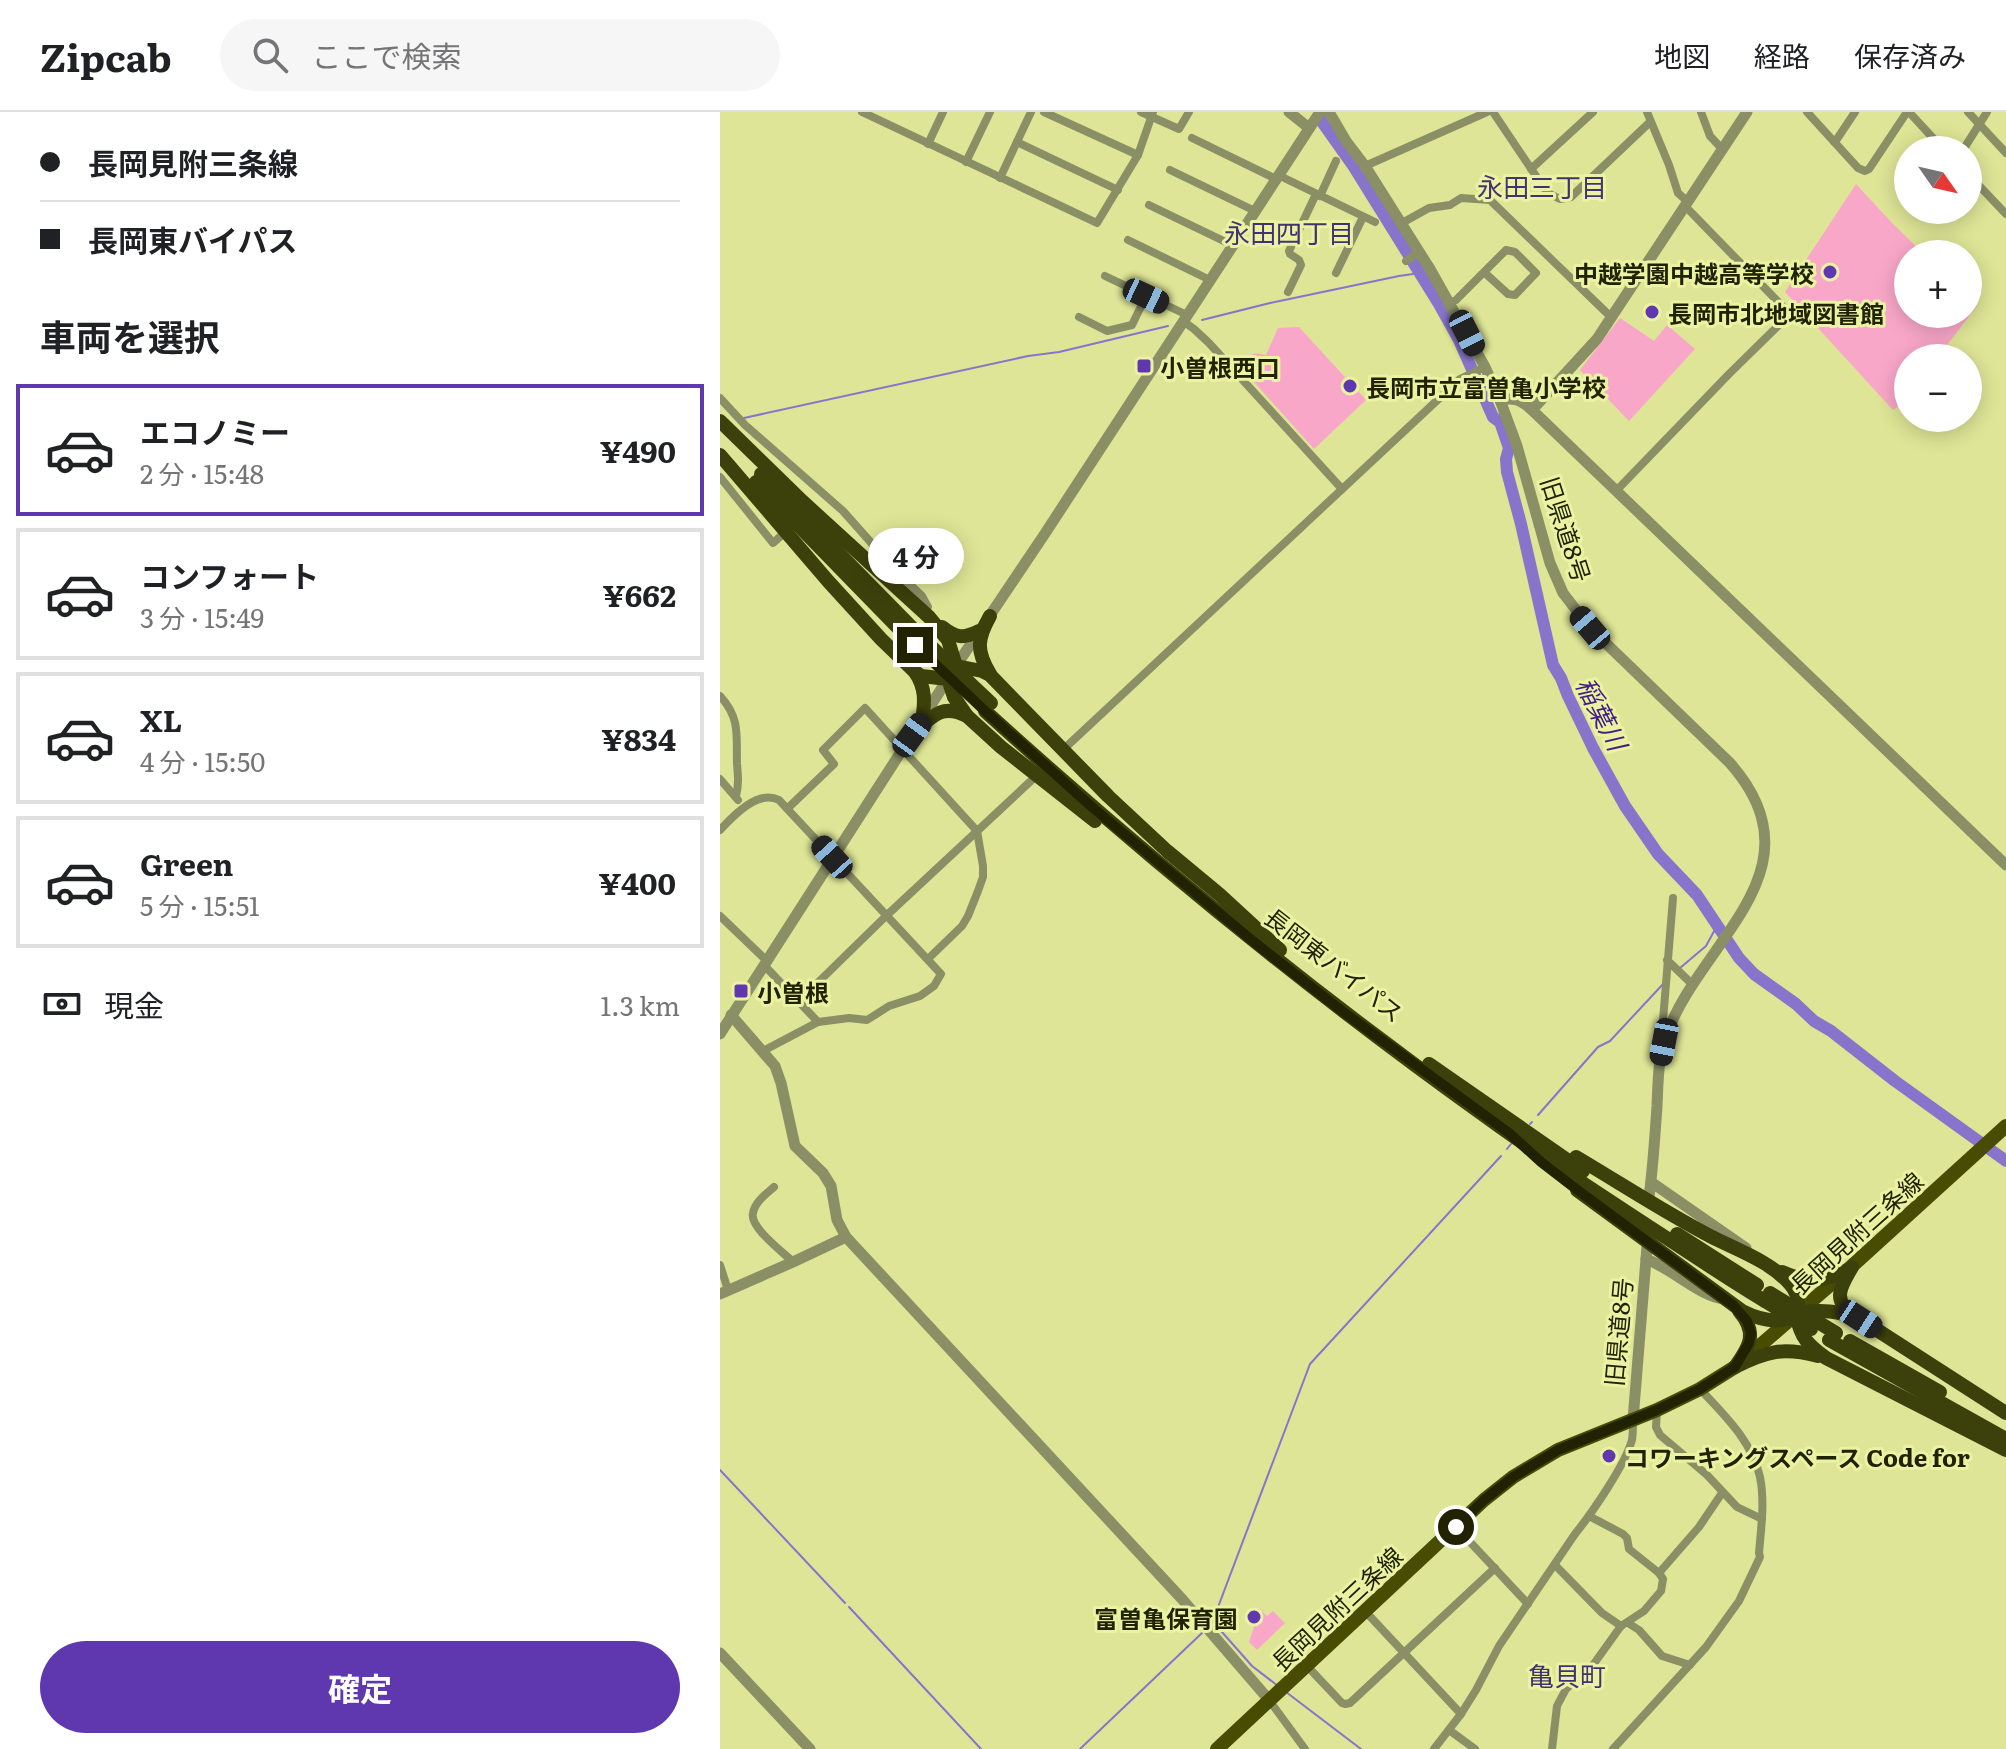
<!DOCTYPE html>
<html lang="ja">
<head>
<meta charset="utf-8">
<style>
	:root { --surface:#fff; --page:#f6f6f6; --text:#202124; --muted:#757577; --line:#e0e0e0; --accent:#5f38b0 }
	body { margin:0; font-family:Literata,"Noto Sans JP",serif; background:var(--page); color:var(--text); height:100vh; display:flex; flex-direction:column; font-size:30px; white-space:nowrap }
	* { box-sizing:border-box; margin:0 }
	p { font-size:26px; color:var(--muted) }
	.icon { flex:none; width:44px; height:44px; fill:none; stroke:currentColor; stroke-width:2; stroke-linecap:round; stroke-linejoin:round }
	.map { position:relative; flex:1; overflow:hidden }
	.details { display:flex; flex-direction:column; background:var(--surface); width:720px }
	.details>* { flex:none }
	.top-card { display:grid; align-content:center; height:176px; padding:0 40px; background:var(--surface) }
	.needle { width:52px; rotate:124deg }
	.tools { position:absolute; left:1174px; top:24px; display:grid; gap:16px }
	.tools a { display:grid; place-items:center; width:88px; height:88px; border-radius:50%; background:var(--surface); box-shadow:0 4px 20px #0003; font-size:40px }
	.end { position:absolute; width:36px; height:36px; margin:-18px; border:10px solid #202202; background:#fff; box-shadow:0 0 0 4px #fff }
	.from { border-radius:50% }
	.bubble { position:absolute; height:56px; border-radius:28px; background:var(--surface); box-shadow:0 4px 20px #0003; font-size:26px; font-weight:700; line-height:56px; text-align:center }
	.car { position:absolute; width:24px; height:48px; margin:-24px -12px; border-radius:10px; box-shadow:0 0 6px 2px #0007; background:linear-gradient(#222 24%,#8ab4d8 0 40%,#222 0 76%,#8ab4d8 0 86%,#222 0) }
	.top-card b { display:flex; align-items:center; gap:28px; height:76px; font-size:30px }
	.top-card b+b { border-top:2px solid var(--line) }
	.top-card i { width:20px; height:20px; background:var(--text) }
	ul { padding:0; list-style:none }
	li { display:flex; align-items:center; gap:24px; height:132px; margin:0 16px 12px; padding:0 24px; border:4px solid var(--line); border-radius:0px }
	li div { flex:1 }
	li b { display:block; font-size:30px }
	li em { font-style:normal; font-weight:700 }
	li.current { border-color:var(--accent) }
	li>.icon { width:72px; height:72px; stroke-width:1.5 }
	h2 { padding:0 40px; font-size:36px; line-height:96px }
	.pay { display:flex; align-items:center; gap:20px; height:88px; padding:0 40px; font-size:30px }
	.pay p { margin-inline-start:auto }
	.cta { display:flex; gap:16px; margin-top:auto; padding:16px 40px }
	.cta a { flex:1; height:92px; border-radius:48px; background:var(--accent); color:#fff; font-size:32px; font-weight:700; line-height:92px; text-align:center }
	header { display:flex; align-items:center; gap:48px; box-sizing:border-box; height:112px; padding:0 40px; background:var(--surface); border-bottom:2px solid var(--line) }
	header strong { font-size:38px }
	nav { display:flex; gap:44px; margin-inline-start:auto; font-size:28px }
	.search { width:560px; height:72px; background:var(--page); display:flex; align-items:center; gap:20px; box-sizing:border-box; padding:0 28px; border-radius:44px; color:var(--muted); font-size:30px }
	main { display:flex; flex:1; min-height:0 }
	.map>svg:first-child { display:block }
	.green { fill:#f9a7c9 }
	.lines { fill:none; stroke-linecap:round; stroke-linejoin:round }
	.stream { stroke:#8874ca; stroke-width:2 }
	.river { stroke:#8874ca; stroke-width:12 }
	.minor { stroke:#8a8f66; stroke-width:8 }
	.tertiary { stroke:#8a8f66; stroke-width:11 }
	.primary { stroke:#484c03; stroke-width:14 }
	.trunk { stroke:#3c400a; stroke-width:14 }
	.trunk-bridge { stroke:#3c400a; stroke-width:14 }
	.route { stroke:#202202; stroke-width:10 }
	.poi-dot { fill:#5f38b0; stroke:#ebf3a3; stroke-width:3 }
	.labels { text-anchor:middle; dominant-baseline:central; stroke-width:6; stroke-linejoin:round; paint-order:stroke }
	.poi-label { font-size:24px; font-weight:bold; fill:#202202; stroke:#ebf3a3; text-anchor:start }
	.street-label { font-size:24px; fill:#202202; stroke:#ebf3a3 }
	.neighbourhood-label { font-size:26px; fill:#42336f; stroke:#ebf3a3 }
	.water-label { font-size:26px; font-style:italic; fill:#431e85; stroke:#ebf3a3 }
</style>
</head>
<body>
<header>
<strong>Zipcab</strong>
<div class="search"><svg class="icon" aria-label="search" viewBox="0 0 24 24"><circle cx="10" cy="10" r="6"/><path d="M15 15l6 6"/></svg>ここで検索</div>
<nav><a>地図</a><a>経路</a><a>保存済み</a></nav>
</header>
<main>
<section class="details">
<div class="top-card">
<b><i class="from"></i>長岡見附三条線</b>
<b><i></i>長岡東バイパス</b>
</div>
<h2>車両を選択</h2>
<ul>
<li class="current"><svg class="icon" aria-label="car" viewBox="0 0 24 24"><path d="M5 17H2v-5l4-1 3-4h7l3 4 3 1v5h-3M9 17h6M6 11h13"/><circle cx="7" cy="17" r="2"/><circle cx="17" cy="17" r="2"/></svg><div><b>エコノミー</b><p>2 分 · 15:48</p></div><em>¥490</em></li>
<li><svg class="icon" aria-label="car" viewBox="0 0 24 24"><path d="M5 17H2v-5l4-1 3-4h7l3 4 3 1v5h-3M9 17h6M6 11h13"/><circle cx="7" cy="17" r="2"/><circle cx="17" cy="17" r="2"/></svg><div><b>コンフォート</b><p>3 分 · 15:49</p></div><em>¥662</em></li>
<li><svg class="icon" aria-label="car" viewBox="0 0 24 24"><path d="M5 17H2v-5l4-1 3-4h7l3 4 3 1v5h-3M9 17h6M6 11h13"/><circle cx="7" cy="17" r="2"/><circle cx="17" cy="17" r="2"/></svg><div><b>XL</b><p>4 分 · 15:50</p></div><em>¥834</em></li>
<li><svg class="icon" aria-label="car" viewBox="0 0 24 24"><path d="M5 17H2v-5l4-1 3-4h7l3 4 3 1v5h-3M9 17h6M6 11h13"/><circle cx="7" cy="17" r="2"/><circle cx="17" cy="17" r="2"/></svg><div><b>Green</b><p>5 分 · 15:51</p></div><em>¥400</em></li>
</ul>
<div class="pay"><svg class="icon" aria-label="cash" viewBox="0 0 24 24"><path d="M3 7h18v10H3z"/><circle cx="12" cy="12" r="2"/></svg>現金<p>1.3 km</p></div>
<div class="cta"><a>確定</a></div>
</section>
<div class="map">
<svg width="1286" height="1637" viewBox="0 0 1286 1637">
	<rect width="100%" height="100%" fill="#dee596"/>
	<g class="green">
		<path d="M 1136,72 L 1172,111 L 1204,142 L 1188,142 L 1188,202 L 1248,202 L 1248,185 L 1257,194 L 1217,246 L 1188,246 C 1188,270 1194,283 1173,298 L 1065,180 Z"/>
		<polygon points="900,206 934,229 947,213 975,237 909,309 860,258"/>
		<path d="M 579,215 L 646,288 L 594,337 L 526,261 C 527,245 528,238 546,243 L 558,216 Z"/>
		<polygon points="540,1497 547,1504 553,1499 565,1511 537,1538 529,1530"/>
	</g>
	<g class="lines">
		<g class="stream">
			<polyline points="482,208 550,191 679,164 700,161"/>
			<polyline points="24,306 308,244 339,240 448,214"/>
			<polyline points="960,856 986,834 998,812"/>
			<polyline points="818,1003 878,935 890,929 944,871"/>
			<polyline points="810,1012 812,1010"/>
			<polyline points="787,1037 791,1032"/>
			<polyline points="0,1358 125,1491"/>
			<polyline points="129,1495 261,1637"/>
			<polyline points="492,1511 590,1252 781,1044"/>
			<polyline points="494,1511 532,1554 558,1574"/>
			<polyline points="566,1580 641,1637"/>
			<polyline points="360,1637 482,1521"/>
		</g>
		<polyline class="river" points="600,7 634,55 719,192 739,228 773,305 780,310 789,336 786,347 787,360 801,412 833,553 841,566 848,584 873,636 905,694 938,742 977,783 1019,846 1034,862 1076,892 1094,909 1111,919 1175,969 1286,1049"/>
		<g class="minor">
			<polyline points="142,0 377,111 418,43 433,0"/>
			<polyline points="324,0 418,43"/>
			<polyline points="421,0 459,17 469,0"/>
			<polyline points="773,0 824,76 830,82 840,87 851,85 930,10"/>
			<polyline points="927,0 949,53 958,81 968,90"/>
			<polyline points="981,0 990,24 1003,38"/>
			<polyline points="1087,0 1138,56 1145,59 1149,57 1187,0"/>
			<polyline points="1189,0 1224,38"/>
			<polyline points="1248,0 1286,41"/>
			<polyline points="472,26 556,67"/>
			<polyline points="297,30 398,78"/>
			<polyline points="1115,30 1135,0"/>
			<polyline points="208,32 223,0"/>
			<polyline points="1243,38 1267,0"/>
			<polyline points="246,50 270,0"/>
			<polyline points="645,54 767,0"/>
			<polyline points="811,57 873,0"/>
			<polyline points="450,58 535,99"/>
			<polyline points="1248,62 1286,102"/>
			<polyline points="558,63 655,110"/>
			<polyline points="280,66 311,0"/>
			<polyline points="600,84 616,49"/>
			<polyline points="429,93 512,133"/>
			<polyline points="682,111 709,96 730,93 741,86 770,88 892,206"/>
			<polyline points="408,128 490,168"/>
			<polyline points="686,149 699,140"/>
			<polyline points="616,161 643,105"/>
			<polyline points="385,164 467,203"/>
			<polyline points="568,180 581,153 579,148 570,142 569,139 596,82"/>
			<polyline points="730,191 736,188 786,138 795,140 816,161 795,183 788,182 765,161"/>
			<polyline points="359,205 387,219 412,213 426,184"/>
			<polyline points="463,209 474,217 489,231 622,377"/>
			<polyline points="0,286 25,313 123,399 178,461 202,484 208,495 204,501"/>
			<polyline points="0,365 53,431 63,422"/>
			<polyline points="896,379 1009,262 1070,202 965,94"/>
			<path d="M 0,584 C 21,607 16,624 17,652 C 18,663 19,672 16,684"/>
			<polyline points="346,635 740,267 765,255"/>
			<polyline points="0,667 18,688"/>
			<polyline points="68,696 114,652 103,638 145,596 257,719 263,754 263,765 258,779 248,804 242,814 208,847"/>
			<path d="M 0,718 C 13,704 38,677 59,688 L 221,862 L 214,874 L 200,884 L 169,894 L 147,908 L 129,906 L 98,910 L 43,939"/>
			<polyline points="0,804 47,849"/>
			<polyline points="947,848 973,873"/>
			<polyline points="44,853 98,910"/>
			<polyline points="79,889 166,804 314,666"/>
			<polyline points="941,933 953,786"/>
			<path d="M 54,1075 C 46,1082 35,1090 33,1101 C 29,1115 63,1140 73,1150"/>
			<polyline points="0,1153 8,1178"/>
			<polyline points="937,1298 936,1315 940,1323 987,1363 1017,1395 1042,1407"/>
			<polyline points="869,1404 903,1422 907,1426 909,1437 939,1461"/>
			<polyline points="736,1415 808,1492"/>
			<polyline points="835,1453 882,1501 901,1514"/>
			<polyline points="645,1499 741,1602"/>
			<polyline points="908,1511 919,1518 942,1544 970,1553"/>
			<polyline points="587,1554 622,1591 625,1592 630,1591 775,1456"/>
			<polyline points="549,1588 585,1637"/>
			<polyline points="729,1618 755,1637"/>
			<path d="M 714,1637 L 741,1602 L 756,1578 L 779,1534 L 855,1422 C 872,1401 905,1353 912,1328 C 913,1321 913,1315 913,1308"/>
			<polyline points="832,1637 837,1594 846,1577 873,1553 901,1514 924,1499 941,1479 943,1467 939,1461 979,1415 1002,1381"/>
			<path d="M 893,1637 L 986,1535 L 1019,1489 L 1040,1445 L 1039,1441 C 1041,1417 1045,1390 1040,1365 C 1032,1329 1004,1303 980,1277"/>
		</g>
		<g class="tertiary">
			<polyline points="569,0 589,16"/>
			<path d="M 609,0 L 626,29 L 645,54 L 710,157 L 765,255 L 780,288 L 797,334 L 830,451 L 843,481 L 870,516 L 1010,651 C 1106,760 977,830 945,927 C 938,949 938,971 937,994 C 935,1024 933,1055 929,1085"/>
			<path d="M 780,288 C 794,285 801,288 812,298 L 1286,753"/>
			<polyline points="812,298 877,227 1027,0"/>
			<polyline points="11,903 55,954 61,971 75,1034 103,1061 111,1074 117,1108 126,1125 462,1487 549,1588"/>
			<polyline points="0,922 236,554 324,423 600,0"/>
			<polyline points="931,1070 1026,1136"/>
			<path d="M 926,1147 C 953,1157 979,1184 1004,1187"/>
			<polyline points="0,1182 73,1150 126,1125"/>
			<polyline points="913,1308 927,1135"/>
			<polyline points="0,1541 90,1637"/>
		</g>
		<polyline class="primary" points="497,1637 764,1388 793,1365 838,1338 937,1298 980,1277 1015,1255 1132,1154 1286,1014"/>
		<g class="trunk">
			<polyline points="0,309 82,389 209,505 228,528 236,554 262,559 270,563 388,684 447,739 500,783 560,838"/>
			<polyline points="0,343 108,469 161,527 194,559 201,564 228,567 234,585 247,604 281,635 375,709"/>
			<polyline points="41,362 200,524"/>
			<polyline points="36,370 195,533"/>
			<path d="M 222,515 C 236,526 243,527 259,519"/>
			<path d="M 195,560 C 206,576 205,590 202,609"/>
			<path d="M 270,562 C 256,539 257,527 270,504"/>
			<path d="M 265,599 C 426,745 595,883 772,1009 C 823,1046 876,1080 928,1114 C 967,1139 1005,1165 1045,1189"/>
			<path d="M 192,623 C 210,607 220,590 247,604"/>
			<polyline points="709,952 863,1059"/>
			<path d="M 856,1045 C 900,1071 944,1100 990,1124 C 1017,1138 1050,1149 1070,1172 C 1078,1180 1079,1190 1078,1201 C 1101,1197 1119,1199 1140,1207 L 1286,1301"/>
			<path d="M 857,1078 L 1022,1199 C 1040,1208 1059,1213 1076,1203 C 1081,1226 1087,1232 1106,1246 L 1286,1338"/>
			<polyline points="957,1122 1037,1173"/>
			<path d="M 1132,1155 C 1122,1173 1111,1187 1132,1202"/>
			<path d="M 1062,1160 C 1088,1171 1100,1171 1125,1159"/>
			<polyline points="1109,1228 1286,1327"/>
			<polyline points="1130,1229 1220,1280"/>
			<path d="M 1015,1255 C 1047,1239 1063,1235 1098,1244"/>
			<path d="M 1015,1255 C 1030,1234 1038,1221 1019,1199"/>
		</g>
		<g class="trunk-bridge">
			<polyline points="200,524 271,591"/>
			<polyline points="1050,1181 1116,1221"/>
			<polyline points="1045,1189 1091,1217"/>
		</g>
	</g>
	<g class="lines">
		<polyline class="route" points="195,533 265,599 372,695 534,830 622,899 789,1021 821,1050 856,1077 1013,1193 1027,1209 1031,1221 1029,1231 1015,1255 980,1277 937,1298 838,1338 793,1365 764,1388 736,1415"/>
	</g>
	<g class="poi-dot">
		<circle cx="1110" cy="160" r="8"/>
		<circle cx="932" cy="200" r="8"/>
		<rect x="416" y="246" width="16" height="16" rx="4"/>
		<circle cx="630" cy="274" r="8"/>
		<rect x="13" y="871" width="16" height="16" rx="4"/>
		<circle cx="889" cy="1344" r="8"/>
		<circle cx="534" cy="1505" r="8"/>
	</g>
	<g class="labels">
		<g class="poi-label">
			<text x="1094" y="160" text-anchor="end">中越学園中越高等学校</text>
			<text x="948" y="200">長岡市北地域図書館</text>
			<text x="440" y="254">小曽根西口</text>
			<text x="646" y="274">長岡市立富曽亀小学校</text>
			<text x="37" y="879">小曽根</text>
			<text x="905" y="1344">コワーキングスペース Code for</text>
			<text x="518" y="1505" text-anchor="end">富曽亀保育園</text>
		</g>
		<g class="street-label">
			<text transform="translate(847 417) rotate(72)">旧県道8号</text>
			<text transform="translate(615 852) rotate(38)">長岡東バイパス</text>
			<text transform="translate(1136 1120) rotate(-42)">長岡見附三条線</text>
			<text transform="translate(897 1220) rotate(-85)">旧県道8号</text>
			<text transform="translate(616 1496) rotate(-43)">長岡見附三条線</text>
		</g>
		<g class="neighbourhood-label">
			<text x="822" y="73">永田三丁目</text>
			<text x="569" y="119">永田四丁目</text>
			<text x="847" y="1562">亀貝町</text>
		</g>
		<g class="water-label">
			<text transform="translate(883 601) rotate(63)">稲葉川</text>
		</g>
	</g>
</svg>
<div class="tools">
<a><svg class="needle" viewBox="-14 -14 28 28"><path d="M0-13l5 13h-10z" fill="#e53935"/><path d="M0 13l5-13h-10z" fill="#757577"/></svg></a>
<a>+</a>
<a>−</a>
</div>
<i class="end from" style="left:736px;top:1415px"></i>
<i class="end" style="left:195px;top:533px"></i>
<div class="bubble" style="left:148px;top:416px;width:96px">4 分</div>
<i class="car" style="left:426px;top:184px;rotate:115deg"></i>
<i class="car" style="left:747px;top:221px;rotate:153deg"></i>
<i class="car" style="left:870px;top:516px;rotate:320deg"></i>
<i class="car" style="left:192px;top:623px;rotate:36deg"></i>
<i class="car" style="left:112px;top:745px;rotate:318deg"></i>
<i class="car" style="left:944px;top:930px;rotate:191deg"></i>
<i class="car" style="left:1140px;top:1207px;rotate:123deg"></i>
</div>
</main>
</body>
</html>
